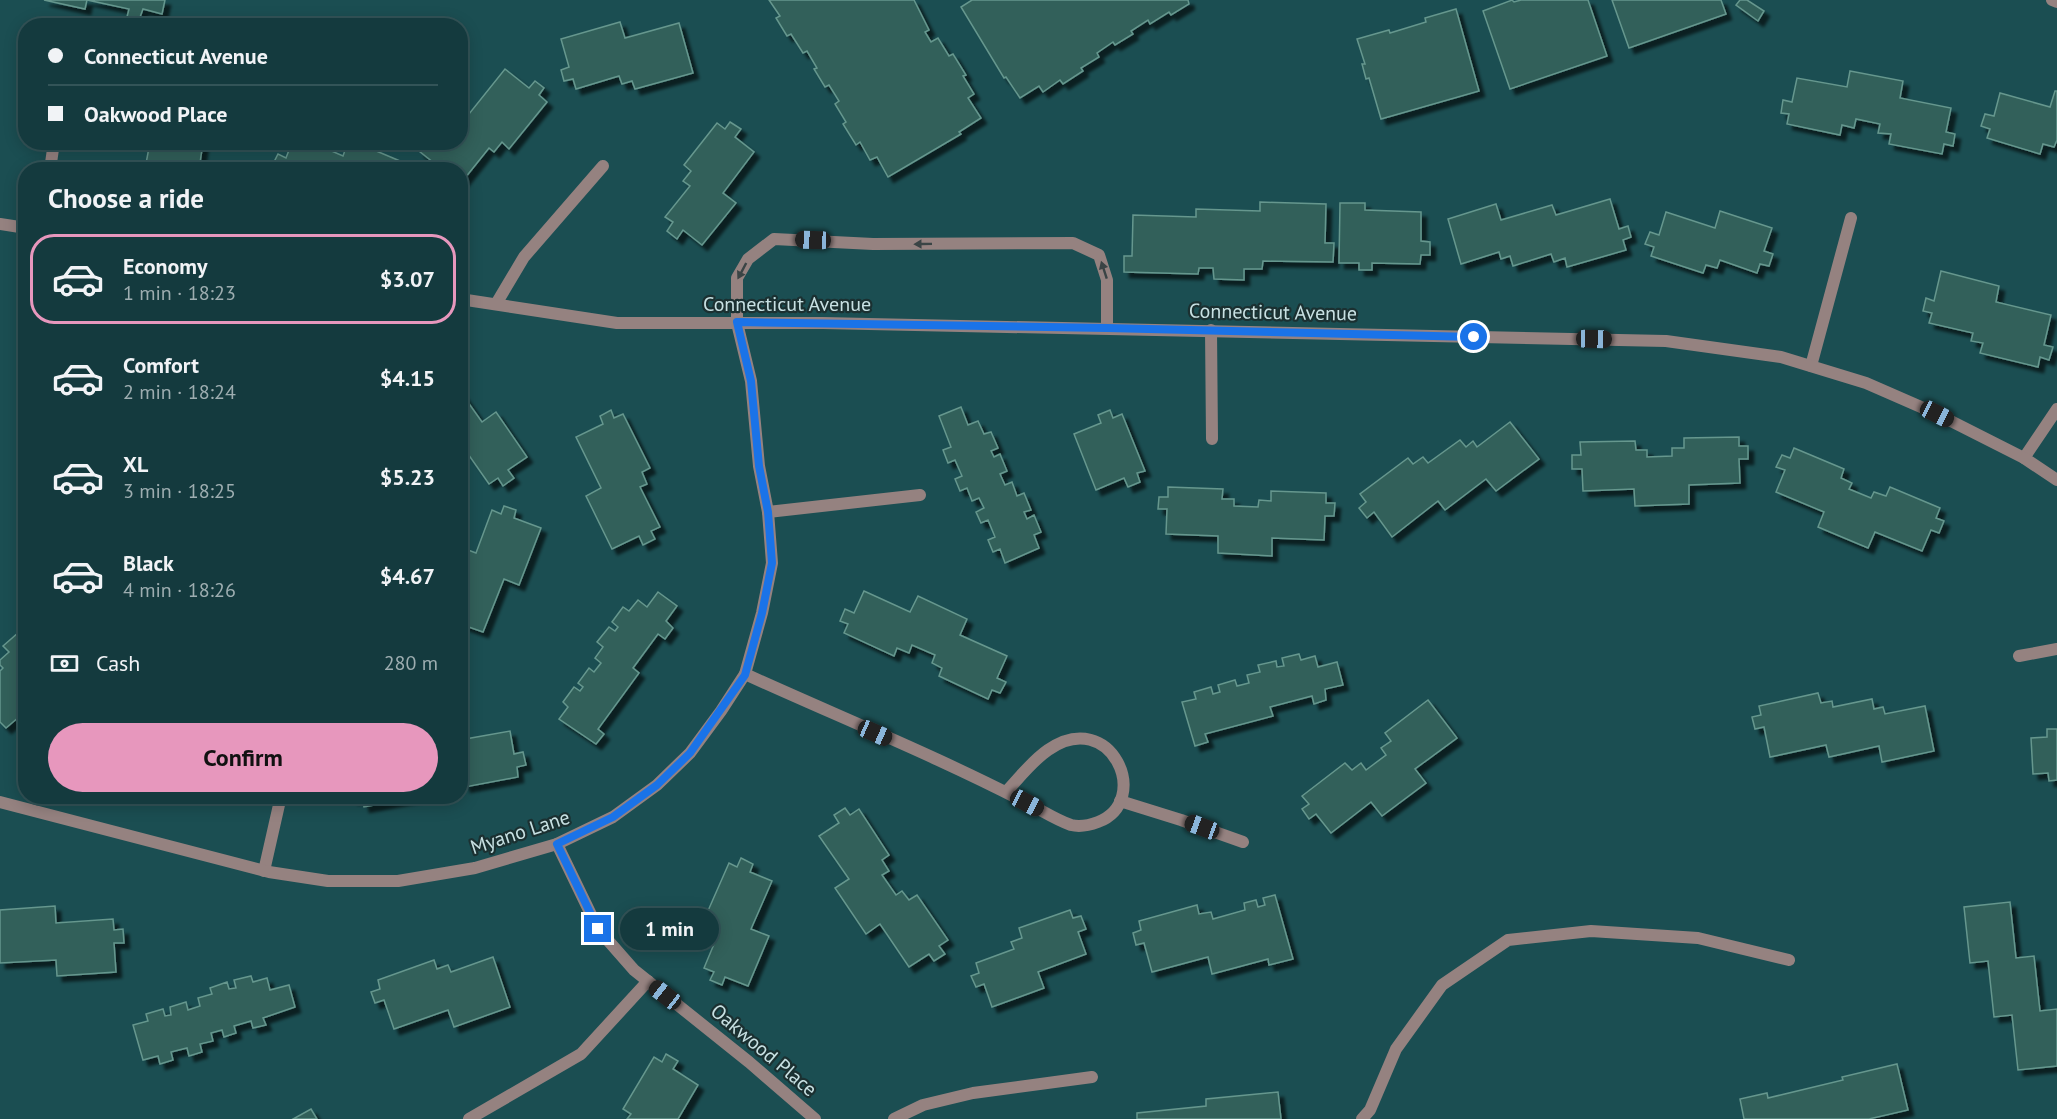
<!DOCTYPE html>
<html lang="en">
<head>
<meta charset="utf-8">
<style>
	:root { --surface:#143a3e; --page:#214549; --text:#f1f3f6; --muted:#9dadb0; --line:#335458; --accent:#e797bd }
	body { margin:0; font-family:"PT Sans",sans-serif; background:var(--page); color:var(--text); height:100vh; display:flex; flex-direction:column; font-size:22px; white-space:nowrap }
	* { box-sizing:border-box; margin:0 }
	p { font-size:20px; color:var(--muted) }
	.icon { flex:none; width:33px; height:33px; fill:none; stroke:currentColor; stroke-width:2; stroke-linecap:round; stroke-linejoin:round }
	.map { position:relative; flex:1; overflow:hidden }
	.details { position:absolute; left:18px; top:162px; width:450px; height:642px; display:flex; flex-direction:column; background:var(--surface); border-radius:24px; box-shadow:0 3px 15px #0003,0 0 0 2px var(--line) }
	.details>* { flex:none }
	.top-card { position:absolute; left:18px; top:18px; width:450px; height:132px; border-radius:24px; box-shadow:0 3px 15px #0003,0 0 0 2px var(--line); display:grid; align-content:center; height:132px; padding:0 30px; background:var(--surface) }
	.end { position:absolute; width:27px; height:27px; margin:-14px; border:8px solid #1a73e8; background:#fff; box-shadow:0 0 0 3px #fff }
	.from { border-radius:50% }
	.bubble { position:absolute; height:42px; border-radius:21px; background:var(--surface); box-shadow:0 3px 15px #0003,0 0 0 2px var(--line); font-size:20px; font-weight:600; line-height:42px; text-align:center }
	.car { position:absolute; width:18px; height:36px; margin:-18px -9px; border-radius:8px; box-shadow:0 0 4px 2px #0007; background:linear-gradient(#222 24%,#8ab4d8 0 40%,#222 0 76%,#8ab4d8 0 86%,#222 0) }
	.top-card b { display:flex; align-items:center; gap:21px; height:57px; font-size:22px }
	.top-card b+b { border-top:2px solid var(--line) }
	.top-card i { width:15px; height:15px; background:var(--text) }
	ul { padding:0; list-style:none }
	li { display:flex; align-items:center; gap:18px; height:90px; margin:0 12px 9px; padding:0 18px; border:3px solid transparent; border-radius:24px }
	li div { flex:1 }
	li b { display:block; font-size:22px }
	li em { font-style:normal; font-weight:600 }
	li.active { border-color:var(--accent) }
	li>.icon { width:54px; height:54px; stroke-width:1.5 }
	h2 { padding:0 30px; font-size:27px; line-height:72px }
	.pay { display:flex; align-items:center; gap:15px; height:66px; padding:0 30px; font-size:22px }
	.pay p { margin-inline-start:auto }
	.button { display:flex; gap:12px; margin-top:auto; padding:12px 30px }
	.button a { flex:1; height:69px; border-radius:36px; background:var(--accent); color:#111; font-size:24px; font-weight:600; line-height:69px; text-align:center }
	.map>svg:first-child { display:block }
	.building { fill:#31615a; stroke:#66978e; stroke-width:1.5; filter:url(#shadow) }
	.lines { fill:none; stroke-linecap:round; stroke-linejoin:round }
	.lane { stroke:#958280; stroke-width:12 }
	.street { stroke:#958280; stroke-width:12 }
	.oneway { fill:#3a4445 }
	.route { stroke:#1a73e8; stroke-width:8 }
	.labels { text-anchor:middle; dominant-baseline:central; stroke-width:4.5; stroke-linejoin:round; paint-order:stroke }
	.street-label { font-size:20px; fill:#c8e1e3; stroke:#1b3031 }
</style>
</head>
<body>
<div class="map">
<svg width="2057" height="1119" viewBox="0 0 2057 1119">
	<defs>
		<filter id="shadow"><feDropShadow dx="5.5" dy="5.5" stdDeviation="1.5" flood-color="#0009"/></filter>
	</defs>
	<rect width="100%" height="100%" fill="#1b4e52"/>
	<g class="building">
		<polygon points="44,0 165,0 162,14 143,9 139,20 127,17 129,9 87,0 85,9"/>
		<polygon points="769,0 914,0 929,30 925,32 931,42 938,38 949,56 953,54 966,75 963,76 974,94 968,98 981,118 959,132 961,134 888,177 877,157 870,160 860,142 856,145 843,124 846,122 835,104 839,101 829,85 825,87 814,69 817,68 807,51 803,53 791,34 787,36 776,18 780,16"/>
		<polygon points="972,0 1188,0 1189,4 1171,15 1169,12 1150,24 1148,20 1131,31 1133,34 1115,45 1113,42 1097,53 1099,57 1081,68 1083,71 1063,84 1060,80 1043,92 1039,86 1020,98 1006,77 1004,78 961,7"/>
		<polygon points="1512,0 1514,2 1521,0 1588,0 1607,56 1510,89 1483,11"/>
		<polygon points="1612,0 1721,0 1726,14 1629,48"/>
		<polygon points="1740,0 1747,0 1764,11 1758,21 1736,5"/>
		<polygon points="1456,9 1479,91 1381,119 1369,78 1366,79 1362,64 1365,64 1357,39 1389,30 1390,33 1426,22 1425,18"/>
		<polygon points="620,22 625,38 679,23 693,73 635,89 632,81 622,84 619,76 576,89 573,79 564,81 561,70 569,67 561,39"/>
		<polygon points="505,69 529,88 535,81 544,88 539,95 547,102 509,149 502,142 494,152 489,148 461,183 460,170 443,170 419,151 425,142 460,142 460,107 469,114"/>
		<polygon points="1850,71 1903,81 1900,98 1951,108 1946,132 1955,134 1953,146 1944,144 1942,154 1889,144 1891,134 1878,133 1880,124 1856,119 1854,128 1842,125 1840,135 1787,124 1789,114 1781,113 1783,100 1792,102 1797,78 1847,87"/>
		<polygon points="2055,91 2057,91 2057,140 2054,147 2043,144 2040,154 1987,138 1990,129 1981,126 1985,114 1994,116 2000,93 2050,107"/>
		<polygon points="730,122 741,129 735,137 754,152 723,193 736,203 702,245 683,230 677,239 667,231 673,222 665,217 690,186 683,181 691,171 684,165 717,123 725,129"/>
		<polygon points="150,142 203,142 199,170 145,169"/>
		<polygon points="292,142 311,142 343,156 348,142 355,142 400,161 397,170 281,170 272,166 278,154 286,158"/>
		<polygon points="1610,199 1619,229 1628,226 1631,237 1623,240 1626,250 1567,267 1565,258 1554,262 1551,254 1513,266 1510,256 1501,259 1499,252 1461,264 1448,219 1496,204 1501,220 1552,205 1556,215"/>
		<polygon points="1260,202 1326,204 1325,243 1334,243 1333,262 1263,261 1262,269 1244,269 1244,280 1214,279 1213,268 1199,268 1198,274 1124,272 1124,256 1132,256 1133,215 1196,217 1196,209 1260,211"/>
		<polygon points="1340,203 1365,203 1365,210 1421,212 1421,241 1430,242 1430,255 1421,255 1420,264 1372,263 1372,270 1359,270 1359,263 1339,263"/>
		<polygon points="1720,211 1772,228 1764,251 1773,254 1769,266 1760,264 1757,273 1720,260 1717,268 1706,265 1703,273 1651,256 1654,247 1645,244 1650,232 1659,235 1666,212 1715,228"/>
		<polygon points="1941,271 1999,286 1996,302 2051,315 2044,345 2053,347 2049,360 2040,357 2038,367 1980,353 1983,343 1971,341 1973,333 1929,323 1932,313 1923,311 1926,298 1934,301"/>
		<polygon points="460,391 482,422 496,412 527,457 508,470 514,478 503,486 498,478 489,484 466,451 460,455"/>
		<polygon points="961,407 968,425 978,421 984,434 991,432 998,448 991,451 994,457 1000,454 1007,471 1000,474 1005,485 1012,482 1017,496 1024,493 1031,510 1024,512 1027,519 1034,515 1041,532 1034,535 1039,548 1005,563 1000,549 993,552 988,540 995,537 988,520 981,523 976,512 984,508 979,498 972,501 967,488 960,491 955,479 962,476 955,460 948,463 943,450 951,447 939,416"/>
		<polygon points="611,410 614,418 623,414 650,468 642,472 647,484 640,487 660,527 651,531 655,539 643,545 639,536 612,549 586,496 601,488 576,437 603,424 600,416"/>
		<polygon points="1110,410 1113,418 1122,414 1145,471 1137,473 1140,482 1128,487 1124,478 1096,490 1074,434 1101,423 1098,415"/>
		<polygon points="1510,422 1539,459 1496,491 1486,479 1445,510 1438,501 1392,537 1374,512 1367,518 1359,508 1366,502 1360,494 1408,458 1413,464 1423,457 1428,463 1460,440 1466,447 1473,441 1477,447"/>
		<polygon points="1739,437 1739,446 1748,446 1748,459 1739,459 1740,483 1689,485 1689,504 1635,506 1634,489 1583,491 1582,469 1572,469 1572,455 1581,455 1580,442 1635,441 1636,450 1647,450 1647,457 1672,456 1672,448 1684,448 1684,438"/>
		<polygon points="1794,448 1844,469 1841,478 1852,483 1849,489 1871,498 1874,492 1886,496 1890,487 1940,508 1936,518 1944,521 1939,533 1931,530 1922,551 1875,532 1868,548 1818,527 1824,512 1776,492 1785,470 1776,467 1782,455 1790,458"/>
		<polygon points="1168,487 1223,489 1222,499 1234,499 1234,506 1258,507 1259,500 1271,501 1271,491 1326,493 1326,503 1335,503 1334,516 1325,516 1324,540 1272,538 1272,556 1218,553 1218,536 1166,534 1167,509 1158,509 1159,497 1168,497"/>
		<polygon points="504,506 516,510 514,518 541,528 519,585 504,579 483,632 460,624 460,560 464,561 468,550 476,553 492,510 501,514"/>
		<polygon points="864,591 910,612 918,596 967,619 960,635 1007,656 997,678 1006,682 1000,693 992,690 988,699 939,676 942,668 932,663 935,655 912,645 909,653 897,648 894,656 844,633 848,624 840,621 845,609 854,613"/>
		<polygon points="658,592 677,606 666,621 673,628 665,639 658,634 633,668 639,673 598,729 604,734 596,744 559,719 568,707 563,702 574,687 580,691 583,687 578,683 589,668 594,672 601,663 595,658 603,647 597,642 609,627 615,631 618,627 612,622 623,607 629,611 638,600 647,607"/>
		<polygon points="26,626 26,711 6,728 0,722 0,671 3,668 0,665 0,660 9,652 3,646"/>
		<polygon points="1299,654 1301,660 1315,656 1318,667 1337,662 1343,685 1325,689 1326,700 1314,704 1312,696 1270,707 1273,716 1205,734 1208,742 1195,746 1182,702 1196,699 1194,692 1211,687 1213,694 1220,692 1218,685 1235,680 1237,686 1249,683 1247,675 1260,672 1258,665 1276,661 1277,667 1284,666 1282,658"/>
		<polygon points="1818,693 1821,703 1832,701 1833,707 1872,699 1874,709 1883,707 1885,714 1925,706 1934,751 1882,762 1879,746 1829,757 1826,745 1770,757 1764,727 1755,729 1752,717 1761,715 1759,706"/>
		<polygon points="1428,700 1457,738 1415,769 1426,783 1382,816 1371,802 1331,833 1316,814 1309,819 1302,809 1309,804 1302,796 1345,763 1352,770 1361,763 1366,770 1386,755 1381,748 1391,741 1385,733"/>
		<polygon points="2047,729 2057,729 2057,780 2049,781 2048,773 2033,774 2031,738 2047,737"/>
		<polygon points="510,731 514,754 523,752 526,765 517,767 518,777 465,787 463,778 460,778 460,740"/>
		<polygon points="352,796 417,796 417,797 364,807 362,797 353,799"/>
		<polygon points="845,808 850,815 859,809 889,855 882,860 889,871 882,875 896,895 902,891 909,900 917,895 948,940 939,946 945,954 934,961 929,954 909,967 880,924 866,934 835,888 849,879 819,836 839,823 834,815"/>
		<polygon points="741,858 753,864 750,872 772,881 751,929 769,936 748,986 725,977 722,985 710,980 714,972 704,968 719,932 711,928 716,917 707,913 729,863 737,867"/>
		<polygon points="1275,895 1293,959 1269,965 1268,959 1212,974 1208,957 1152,972 1144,943 1136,945 1133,933 1141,930 1139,921 1197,905 1199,914 1211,912 1213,919 1245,910 1244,903 1256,900 1258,907 1265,905 1263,898"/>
		<polygon points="2010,902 2016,958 2034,956 2040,1011 2057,1009 2057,1066 2018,1070 2012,1015 1994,1017 1988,961 1970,963 1964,907"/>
		<polygon points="55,906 56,923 113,919 114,930 123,929 124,943 114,943 116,972 57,976 56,960 0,963 0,910"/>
		<polygon points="1070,910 1073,918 1081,916 1086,929 1078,932 1086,954 1038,972 1044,988 992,1007 984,984 976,987 971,976 979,973 976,963 1014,949 1011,942 1022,938 1019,928"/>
		<polygon points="493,957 510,1007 454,1027 448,1010 394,1029 384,1000 375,1003 371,992 380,989 378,980 434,960 437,969 448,965 451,972"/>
		<polygon points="251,976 253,982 267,978 270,990 289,985 295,1007 263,1018 266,1025 253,1028 251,1021 234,1026 236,1033 224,1037 222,1030 211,1033 213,1041 200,1044 202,1052 189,1056 187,1048 171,1052 173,1060 160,1064 158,1056 143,1060 133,1025 148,1021 146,1014 163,1009 165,1016 171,1015 170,1007 186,1002 188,1010 200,1006 198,998 212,994 210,988 227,982 229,989 236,988 234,980"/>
		<polygon points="666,1054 678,1061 673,1069 698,1085 678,1119 627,1119 631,1114 623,1109 654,1057 662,1062"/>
		<polygon points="1897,1064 1908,1110 1869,1119 1744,1119 1740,1099 1767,1093 1768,1098 1843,1080 1842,1077"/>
		<polygon points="1278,1092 1281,1119 1137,1119 1137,1113 1206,1106 1206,1099"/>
		<polygon points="311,1109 317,1119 293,1119"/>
	</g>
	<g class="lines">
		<g class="lane">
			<polyline points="2052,0 2057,2"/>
			<polyline points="50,170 54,142"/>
			<polyline points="496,304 524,257 603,166"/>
			<polyline points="737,323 737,278 748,259 774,239 873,244 1073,243 1099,255 1107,280 1107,328"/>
			<polyline points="1211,330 1212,439"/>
			<polyline points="1811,366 1851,218"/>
			<polyline points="2024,458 2057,409"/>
			<polyline points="768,512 920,495"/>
			<polyline points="2019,656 2057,649"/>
			<polyline points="1120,801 1181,820 1243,842"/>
			<polyline points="264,871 281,796"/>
			<polyline points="469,1119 581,1054 648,981"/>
			<polyline points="894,1119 923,1105 973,1093 1092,1077"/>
		</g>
		<g class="street">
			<polyline points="0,224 26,228"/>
			<polyline points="460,299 617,323 823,323 1666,341 1781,357 1866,383 1937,414 2024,458 2057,480"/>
			<path d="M 745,674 C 844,719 946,760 1042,811 C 1051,816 1062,822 1071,825 C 1079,827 1090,825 1098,822 C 1153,801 1111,706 1048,750 C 1032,761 1019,778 1006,792"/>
			<polyline points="0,802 269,872 328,881 398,881 475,868 557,844 613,817 657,785 690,753 721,711 745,674 762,613 772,563 768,512 759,466 751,381 737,323"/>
			<polyline points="557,844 598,929 634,970 749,1062 815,1119"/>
			<polyline points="1362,1119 1370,1110 1396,1049 1442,985 1508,940 1591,931 1698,938 1789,960"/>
		</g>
	</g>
	<defs><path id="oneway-solid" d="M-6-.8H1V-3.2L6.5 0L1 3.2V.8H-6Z" transform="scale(1.5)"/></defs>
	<g class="oneway">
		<use href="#oneway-solid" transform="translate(923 244) rotate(179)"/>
		<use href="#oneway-solid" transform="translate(1104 270) rotate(-108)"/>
		<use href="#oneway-solid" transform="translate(742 271) rotate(118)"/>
	</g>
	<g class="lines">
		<polyline class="route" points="598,929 557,844 613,817 657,785 690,753 745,675 762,613 772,563 768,512 759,466 751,381 737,322 1107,328 1474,337"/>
	</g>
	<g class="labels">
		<g class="street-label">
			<text x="787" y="304">Connecticut Avenue</text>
			<text transform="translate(1273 312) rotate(1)">Connecticut Avenue</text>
			<text transform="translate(520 832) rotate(-18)">Myano Lane</text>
			<text transform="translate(764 1050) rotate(40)">Oakwood Place</text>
		</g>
	</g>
</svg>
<i class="end from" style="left:1474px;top:337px"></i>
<i class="end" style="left:598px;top:929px"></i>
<div class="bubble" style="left:620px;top:908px;width:99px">1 min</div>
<i class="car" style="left:813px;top:240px;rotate:272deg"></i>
<i class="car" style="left:1594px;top:339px;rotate:91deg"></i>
<i class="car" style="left:1937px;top:414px;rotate:117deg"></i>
<i class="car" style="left:875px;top:733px;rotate:114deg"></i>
<i class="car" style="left:1027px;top:803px;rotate:118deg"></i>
<i class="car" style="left:1202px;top:827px;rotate:290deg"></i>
<i class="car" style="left:665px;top:995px;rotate:308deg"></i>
<div class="top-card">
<b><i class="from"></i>Connecticut Avenue</b>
<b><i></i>Oakwood Place</b>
</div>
<section class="details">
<h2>Choose a ride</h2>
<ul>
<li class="active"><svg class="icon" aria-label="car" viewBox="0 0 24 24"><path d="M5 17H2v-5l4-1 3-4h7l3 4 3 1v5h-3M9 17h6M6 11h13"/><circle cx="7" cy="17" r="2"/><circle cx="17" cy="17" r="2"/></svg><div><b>Economy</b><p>1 min · 18:23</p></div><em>$3.07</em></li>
<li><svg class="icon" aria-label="car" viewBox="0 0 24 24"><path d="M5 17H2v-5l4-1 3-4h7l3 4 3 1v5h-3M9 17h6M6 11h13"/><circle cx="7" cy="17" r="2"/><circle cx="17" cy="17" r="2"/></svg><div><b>Comfort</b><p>2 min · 18:24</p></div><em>$4.15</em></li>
<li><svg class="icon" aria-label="car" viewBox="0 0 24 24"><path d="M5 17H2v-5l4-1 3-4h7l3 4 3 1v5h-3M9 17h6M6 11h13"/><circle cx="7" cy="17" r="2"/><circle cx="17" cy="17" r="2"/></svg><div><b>XL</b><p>3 min · 18:25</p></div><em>$5.23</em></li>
<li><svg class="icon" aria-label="car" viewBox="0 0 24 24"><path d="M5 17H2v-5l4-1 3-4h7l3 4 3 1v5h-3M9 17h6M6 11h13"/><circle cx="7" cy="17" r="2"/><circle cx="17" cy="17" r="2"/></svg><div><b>Black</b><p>4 min · 18:26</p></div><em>$4.67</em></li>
</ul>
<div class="pay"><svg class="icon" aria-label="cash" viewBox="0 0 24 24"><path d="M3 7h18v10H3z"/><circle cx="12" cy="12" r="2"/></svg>Cash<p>280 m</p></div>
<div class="button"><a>Confirm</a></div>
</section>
</div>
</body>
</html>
